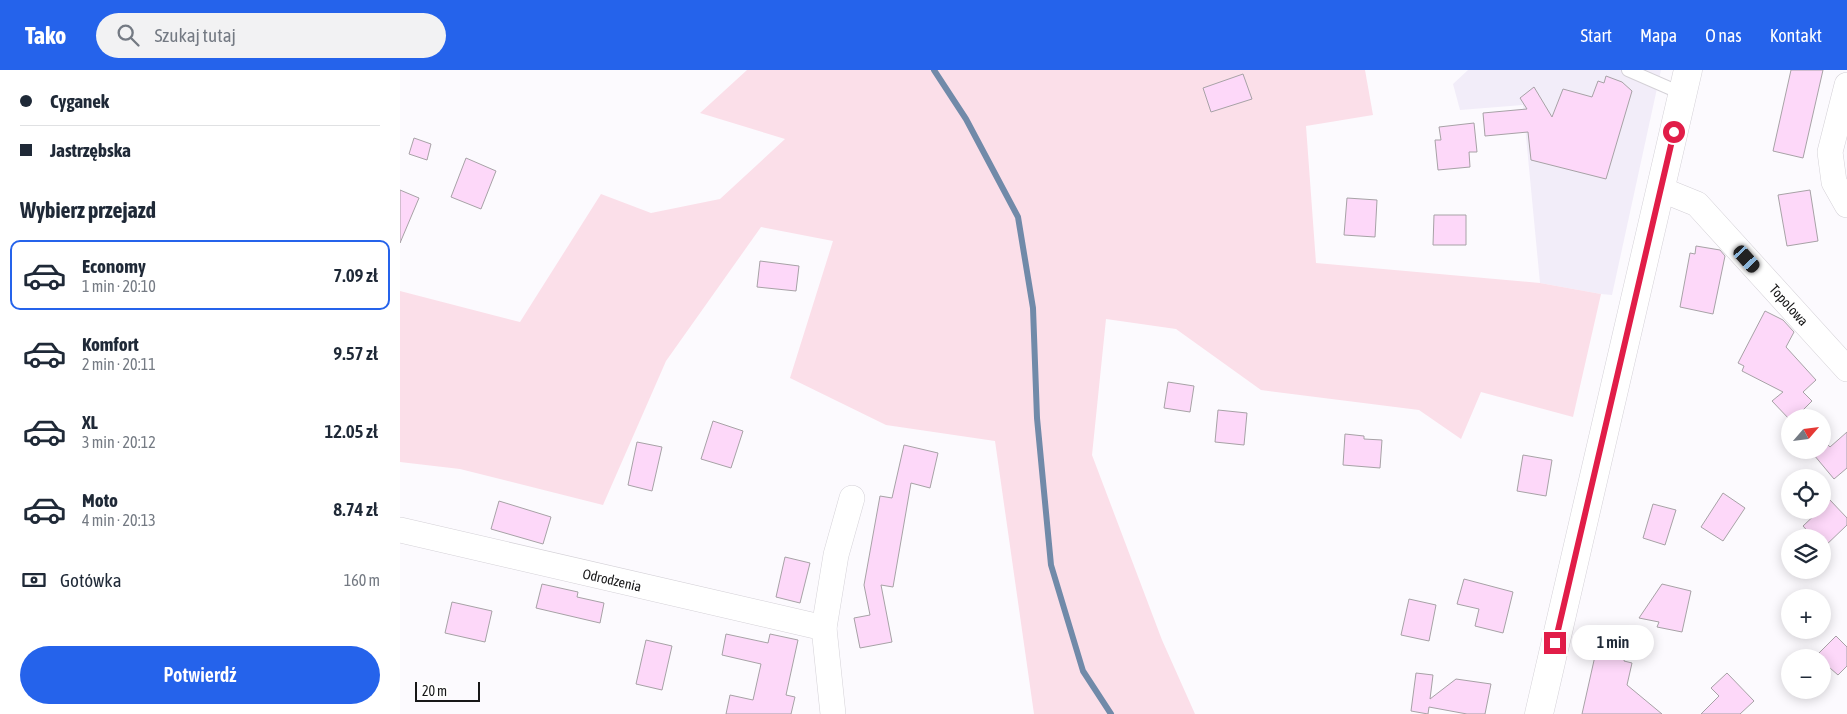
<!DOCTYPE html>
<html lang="pl">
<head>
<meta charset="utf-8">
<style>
	:root { --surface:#fff; --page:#f2f2f3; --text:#1f2937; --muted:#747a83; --line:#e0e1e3; --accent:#2563eb }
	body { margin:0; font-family:"Asap Condensed",sans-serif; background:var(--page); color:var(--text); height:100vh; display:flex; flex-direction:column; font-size:19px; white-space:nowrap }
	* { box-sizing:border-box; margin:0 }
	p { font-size:16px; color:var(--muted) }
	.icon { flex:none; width:28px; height:28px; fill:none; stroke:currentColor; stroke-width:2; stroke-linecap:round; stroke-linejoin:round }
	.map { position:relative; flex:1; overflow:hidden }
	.drawer { display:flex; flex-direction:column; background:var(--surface); width:400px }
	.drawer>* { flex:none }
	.guide { display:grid; align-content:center; height:110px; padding:0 20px; background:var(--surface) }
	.needle { width:32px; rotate:62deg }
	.controls { position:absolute; left:1381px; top:339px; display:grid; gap:10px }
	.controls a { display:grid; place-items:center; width:50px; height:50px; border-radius:50%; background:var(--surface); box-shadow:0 2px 12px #0003; font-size:25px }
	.scale { position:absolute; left:15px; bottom:12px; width:65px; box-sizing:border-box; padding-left:5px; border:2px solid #171718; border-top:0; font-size:14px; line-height:18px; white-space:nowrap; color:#171718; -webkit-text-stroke:4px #fff; paint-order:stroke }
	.end { position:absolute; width:22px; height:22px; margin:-11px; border:6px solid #e11d48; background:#fff; box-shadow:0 0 0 2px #fff }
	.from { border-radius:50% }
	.bubble { position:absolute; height:35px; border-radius:18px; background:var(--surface); box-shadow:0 2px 12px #0003; font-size:16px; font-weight:600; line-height:35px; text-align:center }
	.car { position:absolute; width:15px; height:30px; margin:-15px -8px; border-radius:6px; box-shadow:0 0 4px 1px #0007; background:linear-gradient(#222 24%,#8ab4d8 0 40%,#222 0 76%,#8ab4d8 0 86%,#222 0) }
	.guide b { display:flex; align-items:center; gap:18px; height:48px; font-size:19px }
	.guide b+b { border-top:1px solid var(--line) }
	.guide i { width:12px; height:12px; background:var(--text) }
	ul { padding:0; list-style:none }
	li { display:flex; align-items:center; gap:15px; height:70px; margin:0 10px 8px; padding:0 10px; border:2px solid transparent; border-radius:10px }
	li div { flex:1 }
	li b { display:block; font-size:19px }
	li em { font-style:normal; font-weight:600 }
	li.active { border-color:var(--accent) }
	li>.icon { width:45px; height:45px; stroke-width:1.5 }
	h2 { padding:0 20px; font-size:22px; line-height:60px }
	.pay { display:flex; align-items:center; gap:12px; height:55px; padding:0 20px; font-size:19px }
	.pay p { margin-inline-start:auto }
	.button { display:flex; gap:10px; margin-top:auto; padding:10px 20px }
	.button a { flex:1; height:58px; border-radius:30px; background:var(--accent); color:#fff; font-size:20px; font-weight:600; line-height:58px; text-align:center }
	header { display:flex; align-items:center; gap:30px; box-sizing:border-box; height:70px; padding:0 25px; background:var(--accent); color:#fff }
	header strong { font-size:24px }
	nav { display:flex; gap:28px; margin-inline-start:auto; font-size:18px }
	.search { width:350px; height:45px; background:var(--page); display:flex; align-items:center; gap:12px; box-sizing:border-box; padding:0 18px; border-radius:28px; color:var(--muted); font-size:19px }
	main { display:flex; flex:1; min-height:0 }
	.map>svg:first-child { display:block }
	.built { fill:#f2edf9 }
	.green { fill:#fbdfe9 }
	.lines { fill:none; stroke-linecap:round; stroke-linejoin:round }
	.stream { stroke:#718aa9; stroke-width:6 }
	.building { fill:#fdd8f9; stroke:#a7a2a6 }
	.service-casing { stroke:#d4d1d7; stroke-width:14 }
	.minor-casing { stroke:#d4d1d7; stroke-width:26 }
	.secondary-casing { stroke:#d4d1d7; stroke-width:29 }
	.service { stroke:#fff; stroke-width:12 }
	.minor { stroke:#fff; stroke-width:25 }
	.secondary { stroke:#fff; stroke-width:28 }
	.route { stroke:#e11d48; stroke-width:6 }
	.labels { text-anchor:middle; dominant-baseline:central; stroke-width:4; stroke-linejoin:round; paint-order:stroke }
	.street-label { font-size:14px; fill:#171718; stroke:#fff }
</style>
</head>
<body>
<header>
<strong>Tako</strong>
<div class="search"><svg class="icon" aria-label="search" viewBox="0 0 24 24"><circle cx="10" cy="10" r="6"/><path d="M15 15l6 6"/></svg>Szukaj tutaj</div>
<nav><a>Start</a><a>Mapa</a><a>O nas</a><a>Kontakt</a></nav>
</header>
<main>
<section class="drawer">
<div class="guide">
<b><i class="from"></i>Cyganek</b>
<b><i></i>Jastrzębska</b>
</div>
<h2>Wybierz przejazd</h2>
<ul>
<li class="active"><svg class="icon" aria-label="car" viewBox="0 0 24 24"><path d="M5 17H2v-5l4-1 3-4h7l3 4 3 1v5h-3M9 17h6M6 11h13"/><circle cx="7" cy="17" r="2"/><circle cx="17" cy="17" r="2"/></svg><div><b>Economy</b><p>1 min · 20:10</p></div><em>7.09 zł</em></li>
<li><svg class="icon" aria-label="car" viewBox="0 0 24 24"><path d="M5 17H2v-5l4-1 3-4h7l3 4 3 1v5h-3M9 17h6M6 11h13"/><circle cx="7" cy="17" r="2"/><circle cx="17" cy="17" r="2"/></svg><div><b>Komfort</b><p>2 min · 20:11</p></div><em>9.57 zł</em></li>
<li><svg class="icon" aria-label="car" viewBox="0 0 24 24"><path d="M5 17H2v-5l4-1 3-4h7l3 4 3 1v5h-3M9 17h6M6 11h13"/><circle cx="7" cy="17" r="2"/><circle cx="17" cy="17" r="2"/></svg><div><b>XL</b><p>3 min · 20:12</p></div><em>12.05 zł</em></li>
<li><svg class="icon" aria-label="car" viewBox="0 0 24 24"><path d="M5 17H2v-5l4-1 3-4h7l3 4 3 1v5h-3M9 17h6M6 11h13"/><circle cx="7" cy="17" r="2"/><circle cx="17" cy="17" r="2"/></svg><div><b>Moto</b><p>4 min · 20:13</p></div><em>8.74 zł</em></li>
</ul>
<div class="pay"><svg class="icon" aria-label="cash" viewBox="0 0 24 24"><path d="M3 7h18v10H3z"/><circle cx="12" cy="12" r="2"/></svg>Gotówka<p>160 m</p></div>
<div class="button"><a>Potwierdź</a></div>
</section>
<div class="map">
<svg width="1447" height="644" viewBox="0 0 1447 644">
	<rect width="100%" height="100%" fill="#fcfafe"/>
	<polygon class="built" points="1068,0 1261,0 1212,225 1201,224 1140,213 1123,35 1060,40 1053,14"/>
	<polygon class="green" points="347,0 965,0 973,45 906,56 916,193 1140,213 1201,224 1173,347 1081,322 1061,369 1019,340 861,320 776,259 706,249 692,385 762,570 795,644 634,644 595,371 486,355 390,308 433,171 361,157 266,291 203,435 60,399 0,392 0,221 120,252 201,124 251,143 320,129 385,69 300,43"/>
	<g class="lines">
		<polyline class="stream" points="534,0 566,49 618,147 633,238 637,348 651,495 683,601 711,644"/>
	</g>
	<g class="building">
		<polygon points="1391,0 1423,0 1403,88 1373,81"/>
		<polygon points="843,4 852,29 811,42 803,18"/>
		<polygon points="1206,6 1222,12 1232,21 1206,109 1131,90 1128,62 1085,66 1083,43 1127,39 1120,28 1134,17 1152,47 1163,19 1192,27 1198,11 1204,13"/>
		<polygon points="1074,53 1077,82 1069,82 1070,97 1038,100 1035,70 1041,70 1039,57"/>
		<polygon points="14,68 31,74 27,90 9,84"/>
		<polygon points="66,88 96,101 81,139 51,127"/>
		<polygon points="0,120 19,128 0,173"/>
		<polygon points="1410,120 1418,171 1387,176 1378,125"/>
		<polygon points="947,128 977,130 975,167 944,165"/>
		<polygon points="1034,145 1066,145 1066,175 1033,175"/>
		<polygon points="1296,176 1320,180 1325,186 1313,244 1280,237 1290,183 1295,184"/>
		<polygon points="360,191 399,196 396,221 357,217"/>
		<polygon points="1365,241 1383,250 1394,262 1386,277 1416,310 1403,322 1412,331 1395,348 1390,348 1390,350 1372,331 1383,322 1342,301 1344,296 1338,293"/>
		<polygon points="768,312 794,316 790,342 764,338"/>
		<polygon points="818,340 847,343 844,375 815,372"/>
		<polygon points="313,351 343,361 331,398 301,389"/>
		<polygon points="1447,362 1447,398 1434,409 1414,385 1420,380 1422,380 1422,377 1427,374 1430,377"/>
		<polygon points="945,364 964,366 964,369 982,370 980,398 943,395"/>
		<polygon points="237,372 262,377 252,421 228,415"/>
		<polygon points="504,375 538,383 530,418 511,413 493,517 481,515 492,572 460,578 454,548 470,545 464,515 480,426 492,428"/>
		<polygon points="1123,385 1152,390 1146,426 1117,421"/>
		<polygon points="1323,423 1345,438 1323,471 1301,457"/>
		<polygon points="1430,430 1447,448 1447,455 1423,478 1422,468 1414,468 1403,456 1420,440 1422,440 1422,437"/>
		<polygon points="99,431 151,447 143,474 91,459"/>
		<polygon points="1253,434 1276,440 1265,475 1243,468"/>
		<polygon points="385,487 410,493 400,533 376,527"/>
		<polygon points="1064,509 1113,522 1103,563 1075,556 1079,539 1057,534"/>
		<polygon points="142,514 178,522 177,527 204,533 200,553 136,538"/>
		<polygon points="1262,514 1291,521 1282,562 1257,557 1259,552 1239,548"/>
		<polygon points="1009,529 1036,535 1029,571 1001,565"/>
		<polygon points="52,532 92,541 85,572 45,563"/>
		<polygon points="326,564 368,573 370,564 398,570 386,625 395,627 391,644 326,644 330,625 353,630 361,594 322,585"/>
		<polygon points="1436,566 1447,577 1447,596 1438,605 1422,591 1422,588 1417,585"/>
		<polygon points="246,570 272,576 262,620 236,614"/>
		<polygon points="1197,577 1225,583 1224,591 1232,593 1227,615 1262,644 1182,644"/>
		<polygon points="1016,603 1033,605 1030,629 1056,609 1091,614 1085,644 1067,644 1029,637 1028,644 1011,641"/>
		<polygon points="1327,603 1354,631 1340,644 1301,644 1319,626 1311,618"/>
	</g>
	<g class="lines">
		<g class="service-casing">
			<polyline id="service" points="1228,0 1283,24"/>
		</g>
		<g class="minor-casing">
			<g id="minor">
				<polyline points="1447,15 1430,82 1434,112 1447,135"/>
				<polyline points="1260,119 1297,134 1447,299"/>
				<polyline points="0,460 424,558"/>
				<polyline points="433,644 424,558 436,485 452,428"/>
			</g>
		</g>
		<g class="secondary-casing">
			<polyline id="secondary" points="1139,644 1288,0"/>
		</g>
		<use href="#service" class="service"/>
		<use href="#minor" class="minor"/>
		<use href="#secondary" class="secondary"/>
	</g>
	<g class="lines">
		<polyline class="route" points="1155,573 1274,62"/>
	</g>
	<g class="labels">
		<g class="street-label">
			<text transform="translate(1389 235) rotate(48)">Topolowa</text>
			<text transform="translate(212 510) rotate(13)">Odrodzenia</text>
		</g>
	</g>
</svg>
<div class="controls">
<a><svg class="needle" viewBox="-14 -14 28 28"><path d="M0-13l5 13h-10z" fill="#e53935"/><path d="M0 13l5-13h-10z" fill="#747a83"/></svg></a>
<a><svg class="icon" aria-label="locate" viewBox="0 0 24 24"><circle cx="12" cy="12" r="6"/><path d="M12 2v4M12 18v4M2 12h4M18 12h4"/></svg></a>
<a><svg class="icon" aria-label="layers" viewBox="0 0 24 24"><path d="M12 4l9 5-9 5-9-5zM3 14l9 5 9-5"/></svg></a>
<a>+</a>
<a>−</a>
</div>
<div class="scale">20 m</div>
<i class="end from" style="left:1274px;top:62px"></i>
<i class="end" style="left:1155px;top:573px"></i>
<div class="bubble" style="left:1172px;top:555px;width:82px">1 min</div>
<i class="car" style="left:1347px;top:189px;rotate:138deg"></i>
</div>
</main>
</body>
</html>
